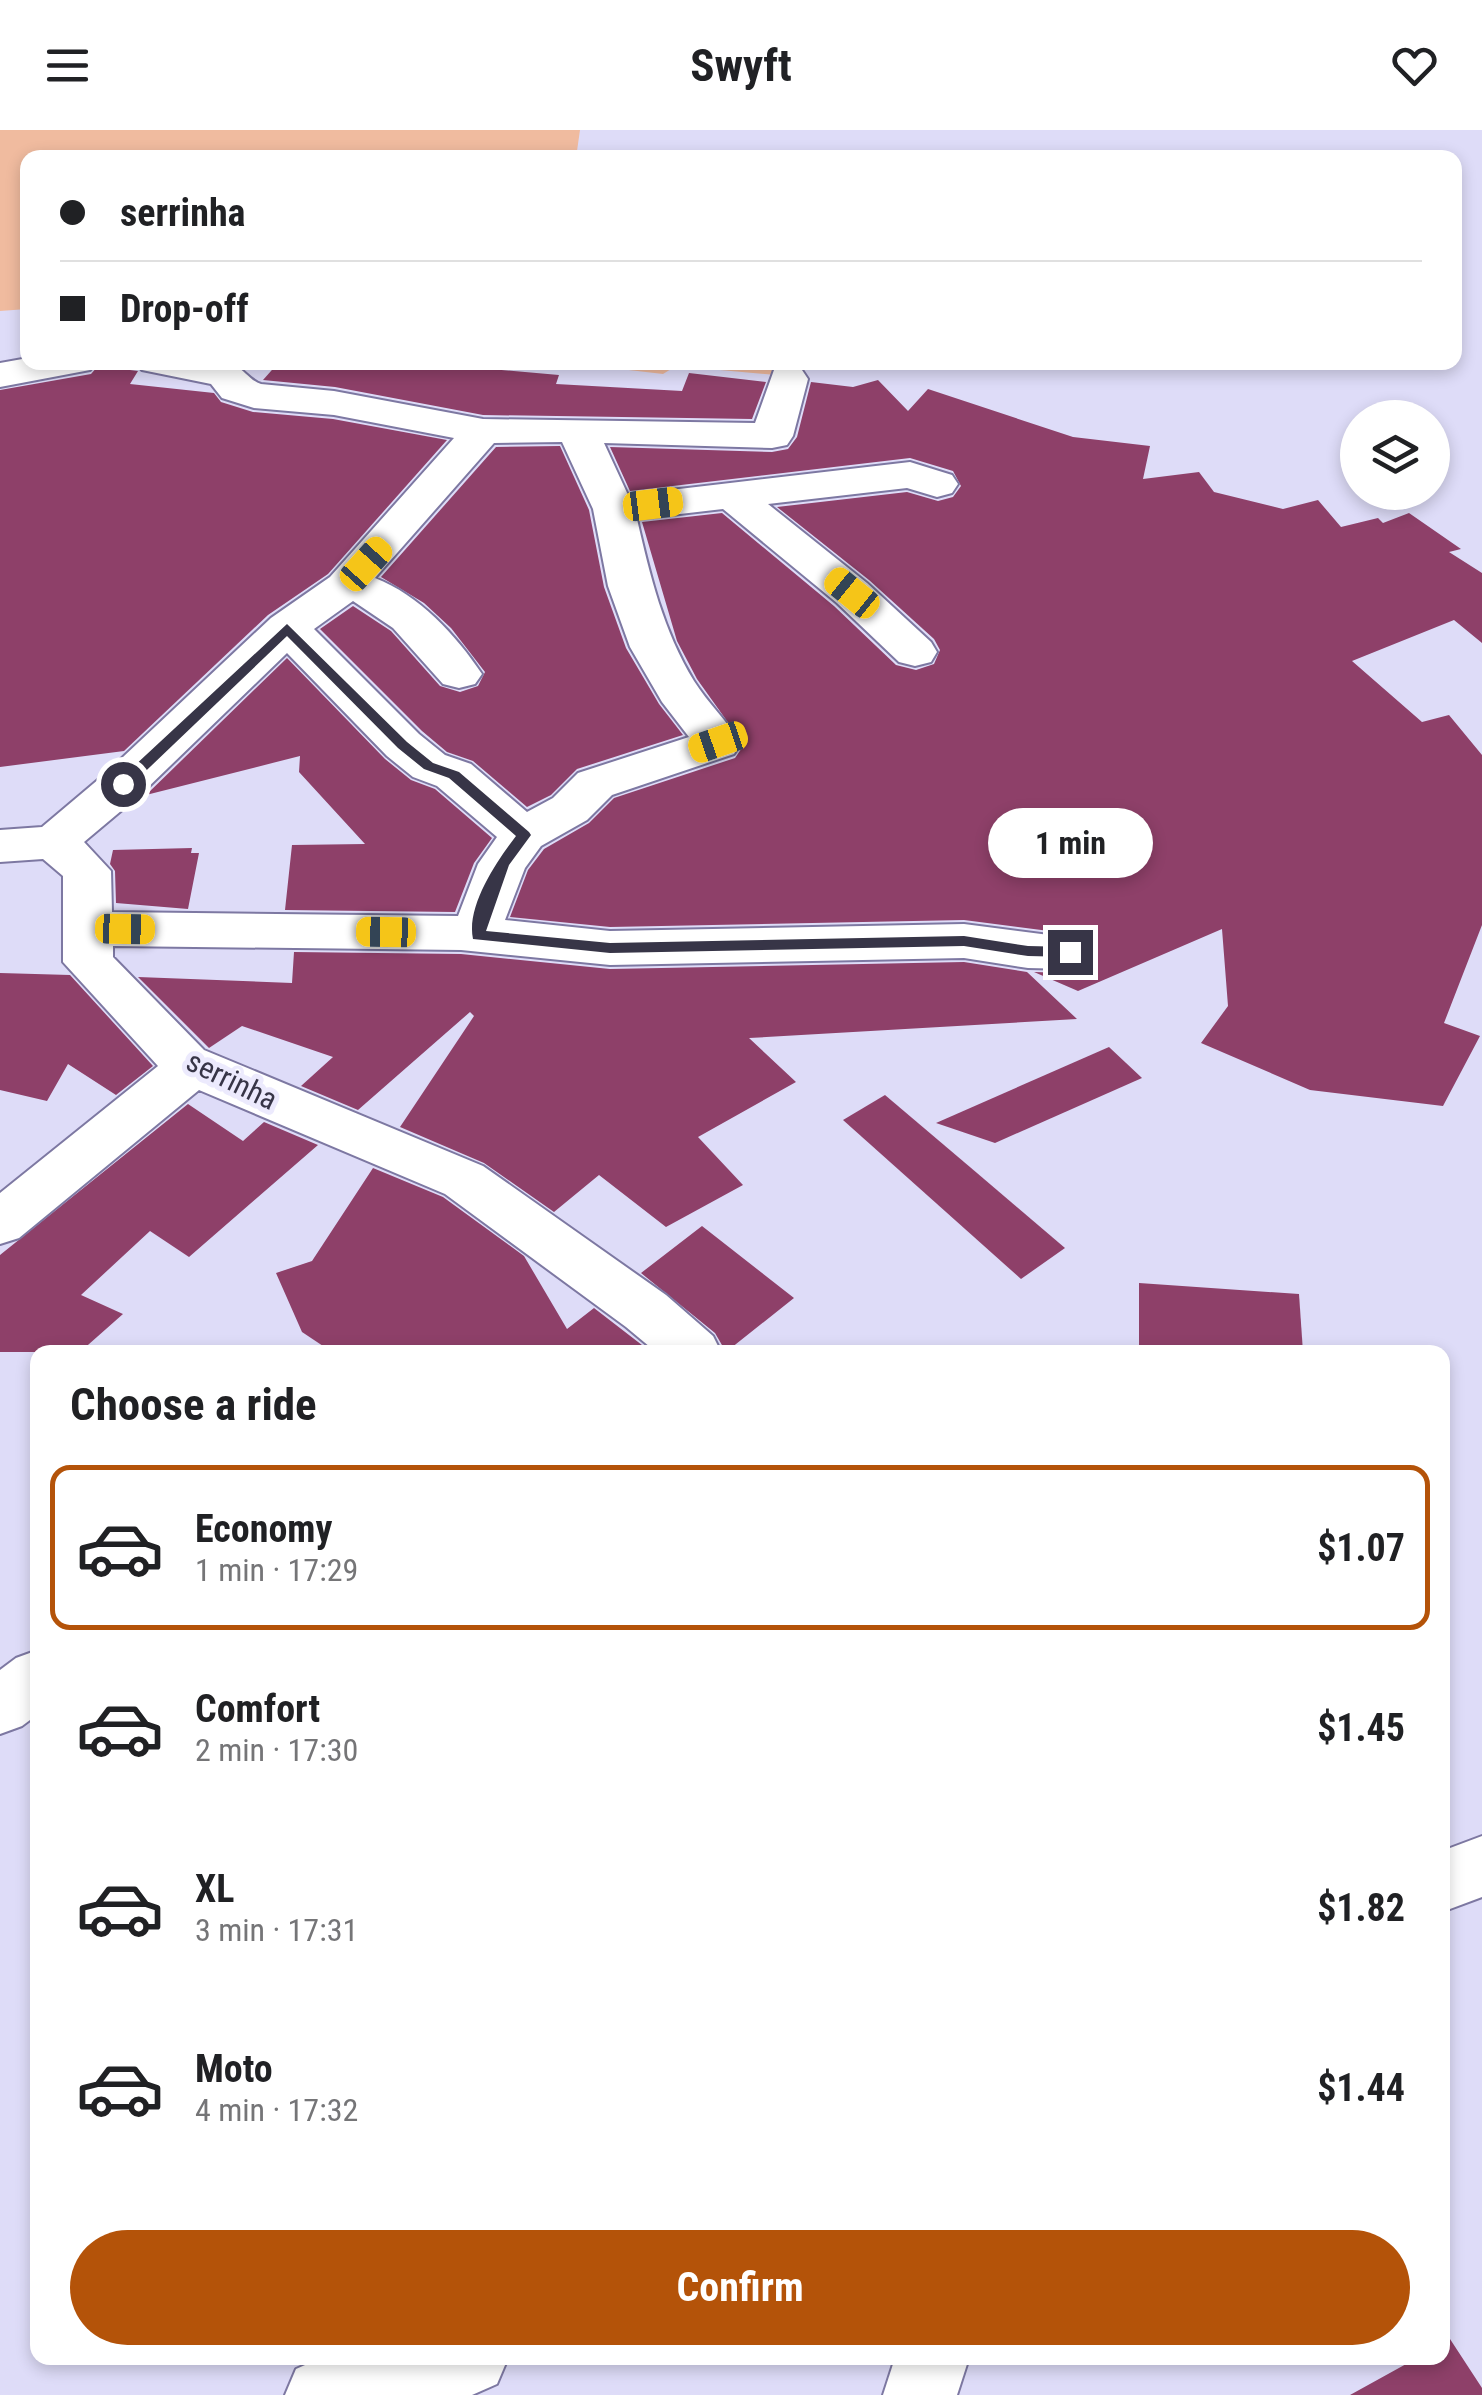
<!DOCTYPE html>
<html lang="en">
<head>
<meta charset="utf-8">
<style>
	:root { --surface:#fff; --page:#f2f2f2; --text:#202124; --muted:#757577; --line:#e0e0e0; --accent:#b45309 }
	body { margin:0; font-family:"Roboto Condensed",sans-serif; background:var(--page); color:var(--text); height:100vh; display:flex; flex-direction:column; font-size:38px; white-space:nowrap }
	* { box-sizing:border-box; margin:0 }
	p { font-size:32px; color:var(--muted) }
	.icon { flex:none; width:55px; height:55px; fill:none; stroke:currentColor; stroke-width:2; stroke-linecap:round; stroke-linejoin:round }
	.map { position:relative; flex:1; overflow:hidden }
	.sheet { position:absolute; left:30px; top:1215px; width:1420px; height:1020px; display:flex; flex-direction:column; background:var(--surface); border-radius:20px; box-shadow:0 5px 15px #0003 }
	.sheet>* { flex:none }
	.top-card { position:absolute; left:20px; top:20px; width:1442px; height:220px; border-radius:20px; box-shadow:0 5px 15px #0003; display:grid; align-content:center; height:220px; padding:0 40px; background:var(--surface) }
	.fabs { position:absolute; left:1340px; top:270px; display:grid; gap:20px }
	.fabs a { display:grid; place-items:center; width:110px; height:110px; border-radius:50%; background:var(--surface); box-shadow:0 5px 15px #0003; font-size:50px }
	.end { position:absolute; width:45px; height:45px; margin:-22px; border:12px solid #373547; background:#fff; box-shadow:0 0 0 5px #fff }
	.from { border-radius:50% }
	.bubble { position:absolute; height:70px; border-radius:35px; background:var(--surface); box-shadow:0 5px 15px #0003; font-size:32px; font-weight:700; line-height:70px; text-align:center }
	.car { position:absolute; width:30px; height:60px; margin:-30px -15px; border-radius:12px; box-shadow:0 0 8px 2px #0007; background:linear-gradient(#f5c518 24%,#345 0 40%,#f5c518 0 76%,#345 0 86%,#f5c518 0) }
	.top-card b { display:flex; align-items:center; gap:35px; height:95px; font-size:38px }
	.top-card b+b { border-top:2px solid var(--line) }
	.top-card i { width:25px; height:25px; background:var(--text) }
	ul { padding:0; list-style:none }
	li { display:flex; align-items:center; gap:30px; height:165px; margin:0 20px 15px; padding:0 20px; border:5px solid transparent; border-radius:20px }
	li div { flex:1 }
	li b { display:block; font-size:38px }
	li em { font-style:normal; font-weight:700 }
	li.current { border-color:var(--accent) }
	li>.icon { width:90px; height:90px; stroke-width:1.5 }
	h2 { padding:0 40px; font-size:45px; line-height:120px }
	.cta { display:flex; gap:20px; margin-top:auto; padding:20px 40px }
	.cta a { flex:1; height:115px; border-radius:60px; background:var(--accent); color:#fff; font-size:40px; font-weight:700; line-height:115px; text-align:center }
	header { display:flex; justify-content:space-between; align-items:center; height:130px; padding:0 40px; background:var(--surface); font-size:45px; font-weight:700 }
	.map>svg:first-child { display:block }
	.green { fill:#f0bb9f }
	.building { fill:#8e4069 }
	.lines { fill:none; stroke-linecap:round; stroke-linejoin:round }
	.street-casing { stroke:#7d78a2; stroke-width:4 }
	.street { fill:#fff; fill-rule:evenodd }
	.route { fill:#373547 }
	.labels { text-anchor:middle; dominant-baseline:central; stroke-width:10; stroke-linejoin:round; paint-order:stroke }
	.street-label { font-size:30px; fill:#373547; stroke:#eceafd }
</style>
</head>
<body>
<header><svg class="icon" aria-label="menu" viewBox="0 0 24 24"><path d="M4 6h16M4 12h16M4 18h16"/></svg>Swyft<svg class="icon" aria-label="heart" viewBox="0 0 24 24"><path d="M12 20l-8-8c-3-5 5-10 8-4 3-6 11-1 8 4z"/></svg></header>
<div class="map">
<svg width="1482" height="2265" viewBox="0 0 1482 2265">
	<rect width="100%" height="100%" fill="#dedcf8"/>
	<g class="green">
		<polygon points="0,0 580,0 576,28 28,28 27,179 0,181"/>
		<polygon points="517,232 796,233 787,246 676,236 663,244 603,237 514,240"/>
	</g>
	<g class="building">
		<polygon points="279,232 497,232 490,239 559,245 556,254 682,261 689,243 766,252 752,289 483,285 335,257 263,250"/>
		<polygon points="98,236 138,241 130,254 214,263 221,272 253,282 333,289 447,310 328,444 268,485 124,621 0,637 0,260 91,244"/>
		<polygon points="878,250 908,281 928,259 1073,307 1150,316 1143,349 1199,342 1214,362 1283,379 1318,370 1341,397 1378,388 1383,393 1409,383 1461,419 1449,422 1482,443 1482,513 1454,490 1352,531 1422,592 1449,585 1482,625 1482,795 1444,893 1480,906 1443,976 1310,960 1201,913 1228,876 1222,799 1078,861 1034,842 1070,843 1089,838 1098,820 1088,806 964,790 610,797 510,787 528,740 544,719 589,693 614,668 735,628 744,615 697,549 677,511 642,392 722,383 834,476 896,535 916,540 934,534 940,520 934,509 869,450 777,377 907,362 938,371 953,367 961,356 953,341 910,328 630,361 610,317 772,322 788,319 797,307 811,252 853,257"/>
		<polygon points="560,316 589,380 604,457 626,518 659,574 683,605 577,639 551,665 527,677 473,631 447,622 422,601 320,499 353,476 391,501 440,556 460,562 478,556 485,542 451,498 424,473 381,447 496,317"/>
		<polygon points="287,528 385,629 411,650 435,659 492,708 474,733 455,782 285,780 292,715 365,714 299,642 300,626 146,665"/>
		<polygon points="192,718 191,723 199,723 188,779 116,773 115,741 110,734 113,720"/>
		<polygon points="294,822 461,824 610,839 964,832 1027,842 1077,889 749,908 796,952 698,1007 743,1055 666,1097 599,1045 554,1082 484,1033 400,997 474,886 470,882 358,980 301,956 333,927 242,896 209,918 138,847 292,853"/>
		<polygon points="0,843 70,845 153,936 116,965 68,934 47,971 0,960"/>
		<polygon points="1109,917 1142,948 995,1013 936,993"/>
		<polygon points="885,965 977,1043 1065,1118 1021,1149 843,990"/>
		<polygon points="188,974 243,1011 264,992 318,1015 189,1127 150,1101 81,1165 123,1184 80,1222 0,1222 0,1125"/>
		<polygon points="373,1038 443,1067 524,1126 567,1199 594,1178 651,1222 332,1222 302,1202 276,1143 312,1131"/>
		<polygon points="702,1096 794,1168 726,1222 715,1203 641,1143"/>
		<polygon points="1139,1153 1299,1164 1303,1222 1139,1215"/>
		<polygon points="1450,2209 1482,2258 1482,2265 1350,2265 1417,2228 1442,2228 1442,2213"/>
	</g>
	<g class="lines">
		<g class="street-casing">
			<g id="street">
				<polygon points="28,228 28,232 96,232 90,240 0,257 0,233"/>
				<path d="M 136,232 C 162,232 213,226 235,236 C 245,240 249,250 261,254 L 334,261 L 483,289 L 755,293 L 774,240 L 788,237 L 802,240 L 808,249 L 793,306 L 787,315 L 772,318 L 604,313 L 628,365 L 910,332 L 952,345 L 958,354 L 952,363 L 937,367 L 907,358 L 768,374 L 867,453 L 931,512 L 937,522 L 931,532 L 915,536 L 899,532 L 837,473 L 723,379 L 637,389 C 650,446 663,500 694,551 C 708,573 727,591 741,613 L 734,624 L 612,665 L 587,690 L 541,716 L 525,738 L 505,790 L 610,801 L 964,794 L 1088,810 L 1095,822 L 1088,834 L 1070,839 L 1028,838 L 964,828 L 610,835 L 461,820 L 113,816 L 113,827 L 204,920 L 483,1036 L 666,1165 L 713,1206 L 721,1222 L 656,1222 L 626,1197 L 445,1064 L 199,960 L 19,1108 L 0,1114 L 0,1063 L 158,936 L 63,832 L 63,746 L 43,729 L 0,732 L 0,700 L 42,697 L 106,643 L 271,488 L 330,447 L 454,308 L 334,285 L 254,278 L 222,268 L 211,254 L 142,240 ZM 562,312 L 593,379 L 608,456 L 630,517 L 662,572 L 689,607 L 578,643 L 553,668 L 527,682 L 471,634 L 445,625 L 419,604 L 314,499 L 353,471 L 393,498 L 443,554 L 459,558 L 475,554 L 482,544 C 456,505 419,465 375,448 L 494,313 ZM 287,523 L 387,626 L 413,647 L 437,656 L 497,707 L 478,734 L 458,786 L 112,782 L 111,741 L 84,712 L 140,665 Z"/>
				<polygon points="38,1520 38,1584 22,1596 0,1604 0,1540 16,1528"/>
				<polygon points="1482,1706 1482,1767 1442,1782 1442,1721"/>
				<polygon points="321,2228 508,2228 497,2254 472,2265 285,2265 296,2239"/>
				<polygon points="895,2228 969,2228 957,2265 883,2265"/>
			</g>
		</g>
		<use href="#street" class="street"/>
	</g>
	<path class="route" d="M 287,494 L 407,612 L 433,633 L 459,642 L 529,702 L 531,705 L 509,735 L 486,801 L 610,813 L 964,806 L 1028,816 L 1070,817 L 1077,822 L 1070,827 L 1028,826 L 964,816 L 610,823 L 473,809 C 466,776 497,731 516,706 L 449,648 L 424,639 L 398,618 L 287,506 L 128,658 L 118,658 L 118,651 Z"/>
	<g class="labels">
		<g class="street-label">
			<text transform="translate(232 950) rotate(26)">serrinha</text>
		</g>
	</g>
</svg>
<div class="fabs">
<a><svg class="icon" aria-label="layers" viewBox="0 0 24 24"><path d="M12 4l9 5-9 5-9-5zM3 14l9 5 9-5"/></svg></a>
</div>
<i class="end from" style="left:123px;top:654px"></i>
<i class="end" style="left:1070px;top:822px"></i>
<div class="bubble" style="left:988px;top:678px;width:165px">1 min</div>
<i class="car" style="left:653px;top:374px;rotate:83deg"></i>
<i class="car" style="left:366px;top:434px;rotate:42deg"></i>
<i class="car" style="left:852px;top:463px;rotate:309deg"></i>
<i class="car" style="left:718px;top:612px;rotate:251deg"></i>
<i class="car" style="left:125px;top:799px;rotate:91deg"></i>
<i class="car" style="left:386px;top:802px;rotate:271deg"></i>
<div class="top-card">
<b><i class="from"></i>serrinha</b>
<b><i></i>Drop-off</b>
</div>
<section class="sheet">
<h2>Choose a ride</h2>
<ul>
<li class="current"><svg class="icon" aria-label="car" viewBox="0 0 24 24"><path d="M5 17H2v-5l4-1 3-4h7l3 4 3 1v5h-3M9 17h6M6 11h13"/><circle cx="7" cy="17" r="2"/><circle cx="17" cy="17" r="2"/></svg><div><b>Economy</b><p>1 min · 17:29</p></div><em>$1.07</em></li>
<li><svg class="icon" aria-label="car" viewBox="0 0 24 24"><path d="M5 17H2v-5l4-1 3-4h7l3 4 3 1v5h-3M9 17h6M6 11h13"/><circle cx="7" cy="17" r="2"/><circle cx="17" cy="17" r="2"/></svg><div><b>Comfort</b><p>2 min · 17:30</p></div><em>$1.45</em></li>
<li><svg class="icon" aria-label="car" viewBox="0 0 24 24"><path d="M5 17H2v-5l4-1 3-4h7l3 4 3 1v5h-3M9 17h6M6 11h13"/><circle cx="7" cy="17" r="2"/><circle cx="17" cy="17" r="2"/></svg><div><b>XL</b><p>3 min · 17:31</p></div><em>$1.82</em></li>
<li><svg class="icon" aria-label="car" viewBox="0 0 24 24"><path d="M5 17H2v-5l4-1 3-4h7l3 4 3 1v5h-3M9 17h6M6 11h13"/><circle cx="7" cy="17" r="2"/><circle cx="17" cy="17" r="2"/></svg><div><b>Moto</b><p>4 min · 17:32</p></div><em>$1.44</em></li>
</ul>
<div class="cta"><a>Confirm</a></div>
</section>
</div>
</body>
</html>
